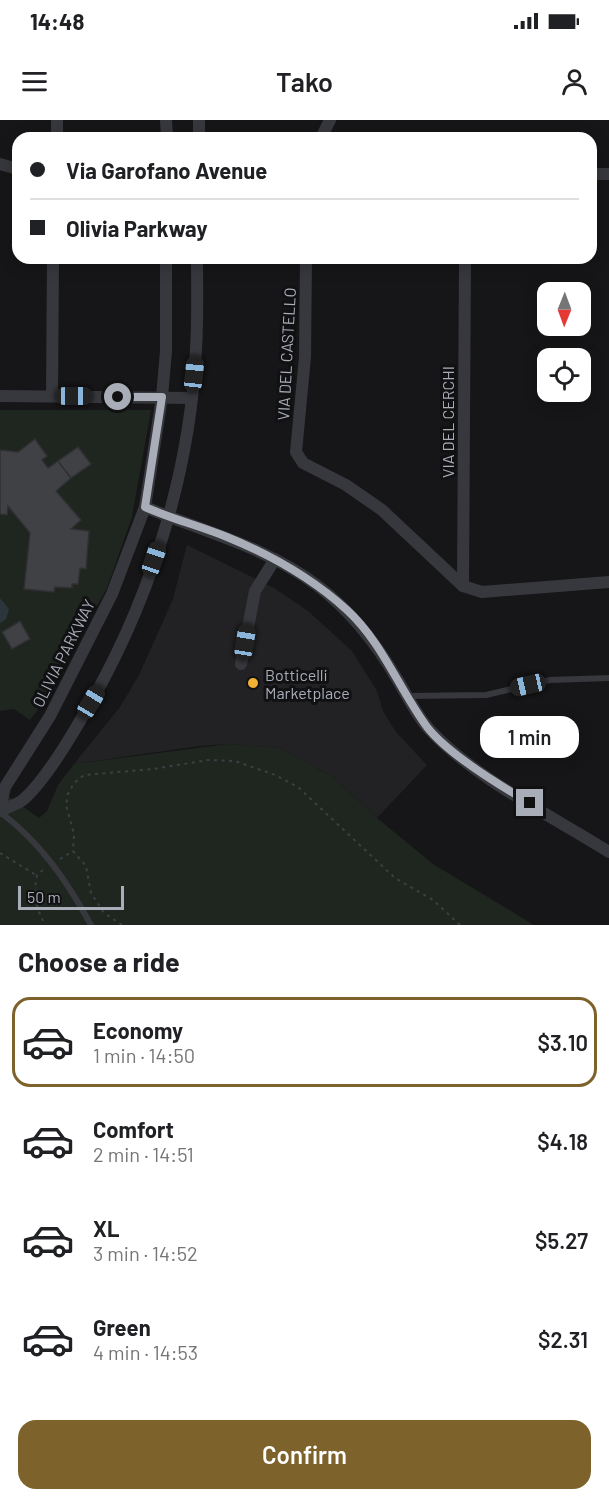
<!DOCTYPE html>
<html lang="en">
<head>
<meta charset="utf-8">
<style>
	:root { --surface:#fff; --page:#f2f2f2; --text:#202124; --muted:#757577; --line:#e0e0e0; --accent:#7e622b }
	body { margin:0; font-family:Barlow,sans-serif; background:var(--page); color:var(--text); height:100vh; display:flex; flex-direction:column; font-size:22px; white-space:nowrap }
	* { box-sizing:border-box; margin:0 }
	p { font-size:20px; color:var(--muted) }
	.icon { flex:none; width:33px; height:33px; fill:none; stroke:currentColor; stroke-width:2; stroke-linecap:round; stroke-linejoin:round }
	.map { position:relative; height:805px; overflow:hidden }
	.side { display:flex; flex-direction:column; background:var(--surface); flex:1 }
	.side>* { flex:none }
	.guide { position:absolute; left:12px; top:12px; width:585px; height:132px; border-radius:18px; box-shadow:0 3px 15px #0003; display:grid; align-content:center; height:132px; padding:0 18px; background:var(--surface) }
	.needle { width:39px; rotate:181deg }
	.controls { position:absolute; left:537px; top:162px; display:grid; gap:12px }
	.controls a { display:grid; place-items:center; width:54px; height:54px; border-radius:12px; background:var(--surface); box-shadow:0 3px 15px #0003; font-size:30px }
	.scale { position:absolute; left:18px; bottom:15px; width:106px; box-sizing:border-box; padding-left:6px; border:3px solid #a8adb8; border-top:0; font-size:16px; line-height:21px; white-space:nowrap; color:#a8adb8; -webkit-text-stroke:4px #111113; paint-order:stroke }
	.end { position:absolute; width:27px; height:27px; margin:-14px; border:8px solid #a8adb8; background:#111; box-shadow:0 0 0 3px #111 }
	.from { border-radius:50% }
	.bubble { position:absolute; height:42px; border-radius:18px; background:var(--surface); box-shadow:0 3px 15px #0003; font-size:20px; font-weight:600; line-height:42px; text-align:center }
	.car { position:absolute; width:18px; height:36px; margin:-18px -9px; border-radius:8px; box-shadow:0 0 4px 2px #0007; background:linear-gradient(#222 24%,#8ab4d8 0 40%,#222 0 76%,#8ab4d8 0 86%,#222 0) }
	.guide b { display:flex; align-items:center; gap:21px; height:57px; font-size:22px }
	.guide b+b { border-top:2px solid var(--line) }
	.guide i { width:15px; height:15px; background:var(--text) }
	ul { padding:0; list-style:none }
	li { display:flex; align-items:center; gap:18px; height:90px; margin:0 12px 9px; padding:0 6px; border:3px solid transparent; border-radius:18px }
	li div { flex:1 }
	li b { display:block; font-size:22px }
	li em { font-style:normal; font-weight:600 }
	li.on { border-color:var(--accent) }
	li>.icon { width:54px; height:54px; stroke-width:1.5 }
	h2 { padding:0 18px; font-size:27px; line-height:72px }
	.primary-button { display:flex; gap:12px; margin-top:auto; padding:12px 18px }
	.primary-button a { flex:1; height:69px; border-radius:18px; background:var(--accent); color:#fff; font-size:24px; font-weight:600; line-height:69px; text-align:center }
	.status { display:flex; justify-content:space-between; align-items:center; height:42px; padding:0 30px; background:var(--surface); direction:ltr }
	.status svg { height:16px; fill:currentColor }
	header { display:flex; justify-content:space-between; align-items:center; height:78px; padding:0 18px; background:var(--surface); font-size:27px; font-weight:600 }
	.map>svg:first-child { display:block }
	.built { fill:#222225 }
	.green { fill:#1e261f }
	.water { fill:#2c353c }
	.building { fill:#404145; stroke:#303034; stroke-width:1.5 }
	.lines { fill:none; stroke-linecap:round; stroke-linejoin:round }
	.path { stroke:#3d3f44; stroke-width:2; stroke-dasharray:3 4.5; stroke-linecap:butt }
	.service { stroke:#37383d; stroke-width:6 }
	.minor { stroke:#37383d; stroke-width:12 }
	.route { stroke:#a8adb8; stroke-width:8 }
	.poi-dot { fill:#f2b134; stroke:#111113; stroke-width:2 }
	.labels { text-anchor:middle; dominant-baseline:central; stroke-width:6; stroke-linejoin:round; paint-order:stroke }
	.street-label { font-size:16px; fill:#a8adb8; stroke:#111113 }
	.poi-label { font-size:16px; fill:#a8adb8; stroke:#111113; text-anchor:start }
</style>
</head>
<body>
<div class="status"><b>14:48</b><svg viewBox="0 0 49 12"><path d="M0 12V9h3v3zM5 12V6h3v6zM10 12V3h3v9zM15 12V0h3v12zM26 1h20v11H26zM47 4h2v5h-2z"/></svg></div>
<header><svg class="icon" aria-label="menu" viewBox="0 0 24 24"><path d="M4 6h16M4 12h16M4 18h16"/></svg>Tako<svg class="icon" aria-label="person" viewBox="0 0 24 24"><circle cx="12" cy="8" r="4"/><path d="M4 21q1-7 8-7t8 7"/></svg></header>
<div class="map">
<svg width="609" height="805" viewBox="0 0 609 805">
	<rect width="100%" height="100%" fill="#161618"/>
	<polygon class="built" points="187,425 274,468 308,491 352,531 377,571 383,591 396,612 427,645 377,698 333,657 280,628 228,624 199,626 74,644 120,587 139,555 173,479"/>
	<g class="green">
		<polygon points="0,290 151,290 132,397 107,468 39,588 30,600 14,589 0,591"/>
		<polygon points="228,624 280,628 333,657 377,698 433,744 534,805 0,805 0,670 39,698 47,691 58,665 74,644"/>
	</g>
	<polygon class="water" points="0,478 9,489 6,499 0,503"/>
	<g class="building">
		<polygon points="35,319 47,336 42,340 48,348 58,341 71,358 56,371 81,400 71,409 89,411 86,449 80,448 78,464 72,464 72,468 55,467 54,472 24,469 30,413 8,386 7,395 0,394 0,330 18,332"/>
		<polygon points="78,327 91,344 71,358 58,341"/>
		<polygon points="20,501 30,519 12,529 2,512"/>
	</g>
	<g class="lines">
		<g class="path">
			<polyline points="0,733 36,755"/>
			<polyline points="60,739 73,731"/>
			<path d="M 43,750 L 37,755 C 33,774 36,788 45,805"/>
			<polyline points="122,805 104,793 91,773 86,746 73,731 74,714 66,685 68,674 74,663 84,655 153,649 208,640 235,641 275,655 298,667 395,758 433,780 460,805"/>
		</g>
		<g class="service">
			<polyline points="408,576 486,575 550,560 609,558"/>
			<path d="M 0,692 C 41,723 67,761 91,805"/>
		</g>
		<g class="minor">
			<polyline points="166,0 167,18"/>
			<polyline points="57,18 57,0"/>
			<polyline points="199,18 199,0"/>
			<polyline points="321,18 330,0"/>
			<polyline points="0,44 18,49"/>
			<polyline points="591,54 609,54"/>
			<polyline points="306,138 305,237 296,332 303,343 346,365 382,390 463,466 482,472 609,462"/>
			<polyline points="0,276 191,278"/>
			<polyline points="52,276 53,138"/>
			<path d="M 145,387 C 204,412 267,427 318,466 C 352,492 376,523 397,559 C 407,575 416,595 429,609 C 474,658 552,696 609,732"/>
			<polyline points="463,466 465,138"/>
			<polyline points="241,544 255,471 275,439"/>
			<polyline points="0,689 5,667 50,596 112,474 145,387 162,277 166,231 166,138"/>
			<path d="M 0,691 C 7,687 19,684 24,679 C 45,660 66,625 80,601 C 147,490 190,359 196,229 C 198,199 197,168 197,138"/>
		</g>
	</g>
	<g class="lines">
		<path class="route" d="M 118,277 L 162,277 L 145,387 C 172,399 200,406 227,417 C 271,435 312,458 347,490 C 382,522 399,569 427,607 C 448,634 499,665 530,683"/>
	</g>
	<circle class="poi-dot" cx="253" cy="563" r="6"/>
	<g class="labels">
		<g class="street-label">
			<text transform="translate(286 234) rotate(-87)">VIA DEL CASTELLO</text>
			<text transform="translate(447 302) rotate(-90)">VIA DEL CERCHI</text>
			<text transform="translate(63 533) rotate(-63)">OLIVIA PARKWAY</text>
		</g>
		<g class="poi-label">
			<text x="265" y="554">Botticelli<tspan x="265" dy="18">Marketplace</tspan></text>
		</g>
	</g>
</svg>
<div class="controls">
<a><svg class="needle" viewBox="-14 -14 28 28"><path d="M0-13l5 13h-10z" fill="#e53935"/><path d="M0 13l5-13h-10z" fill="#757577"/></svg></a>
<a><svg class="icon" aria-label="locate" viewBox="0 0 24 24"><circle cx="12" cy="12" r="6"/><path d="M12 2v4M12 18v4M2 12h4M18 12h4"/></svg></a>
</div>
<div class="scale">50 m</div>
<i class="end from" style="left:118px;top:277px"></i>
<i class="end" style="left:530px;top:683px"></i>
<div class="bubble" style="left:480px;top:596px;width:99px">1 min</div>
<i class="car" style="left:194px;top:254px;rotate:6deg"></i>
<i class="car" style="left:74px;top:276px;rotate:90deg"></i>
<i class="car" style="left:154px;top:439px;rotate:19deg"></i>
<i class="car" style="left:245px;top:522px;rotate:9deg"></i>
<i class="car" style="left:528px;top:565px;rotate:257deg"></i>
<i class="car" style="left:91px;top:582px;rotate:31deg"></i>
<div class="guide">
<b><i class="from"></i>Via Garofano Avenue</b>
<b><i></i>Olivia Parkway</b>
</div>
</div>
<section class="side">
<h2>Choose a ride</h2>
<ul>
<li class="on"><svg class="icon" aria-label="car" viewBox="0 0 24 24"><path d="M5 17H2v-5l4-1 3-4h7l3 4 3 1v5h-3M9 17h6M6 11h13"/><circle cx="7" cy="17" r="2"/><circle cx="17" cy="17" r="2"/></svg><div><b>Economy</b><p>1 min · 14:50</p></div><em>$3.10</em></li>
<li><svg class="icon" aria-label="car" viewBox="0 0 24 24"><path d="M5 17H2v-5l4-1 3-4h7l3 4 3 1v5h-3M9 17h6M6 11h13"/><circle cx="7" cy="17" r="2"/><circle cx="17" cy="17" r="2"/></svg><div><b>Comfort</b><p>2 min · 14:51</p></div><em>$4.18</em></li>
<li><svg class="icon" aria-label="car" viewBox="0 0 24 24"><path d="M5 17H2v-5l4-1 3-4h7l3 4 3 1v5h-3M9 17h6M6 11h13"/><circle cx="7" cy="17" r="2"/><circle cx="17" cy="17" r="2"/></svg><div><b>XL</b><p>3 min · 14:52</p></div><em>$5.27</em></li>
<li><svg class="icon" aria-label="car" viewBox="0 0 24 24"><path d="M5 17H2v-5l4-1 3-4h7l3 4 3 1v5h-3M9 17h6M6 11h13"/><circle cx="7" cy="17" r="2"/><circle cx="17" cy="17" r="2"/></svg><div><b>Green</b><p>4 min · 14:53</p></div><em>$2.31</em></li>
</ul>
<div class="primary-button"><a>Confirm</a></div>
</section>
</body>
</html>
